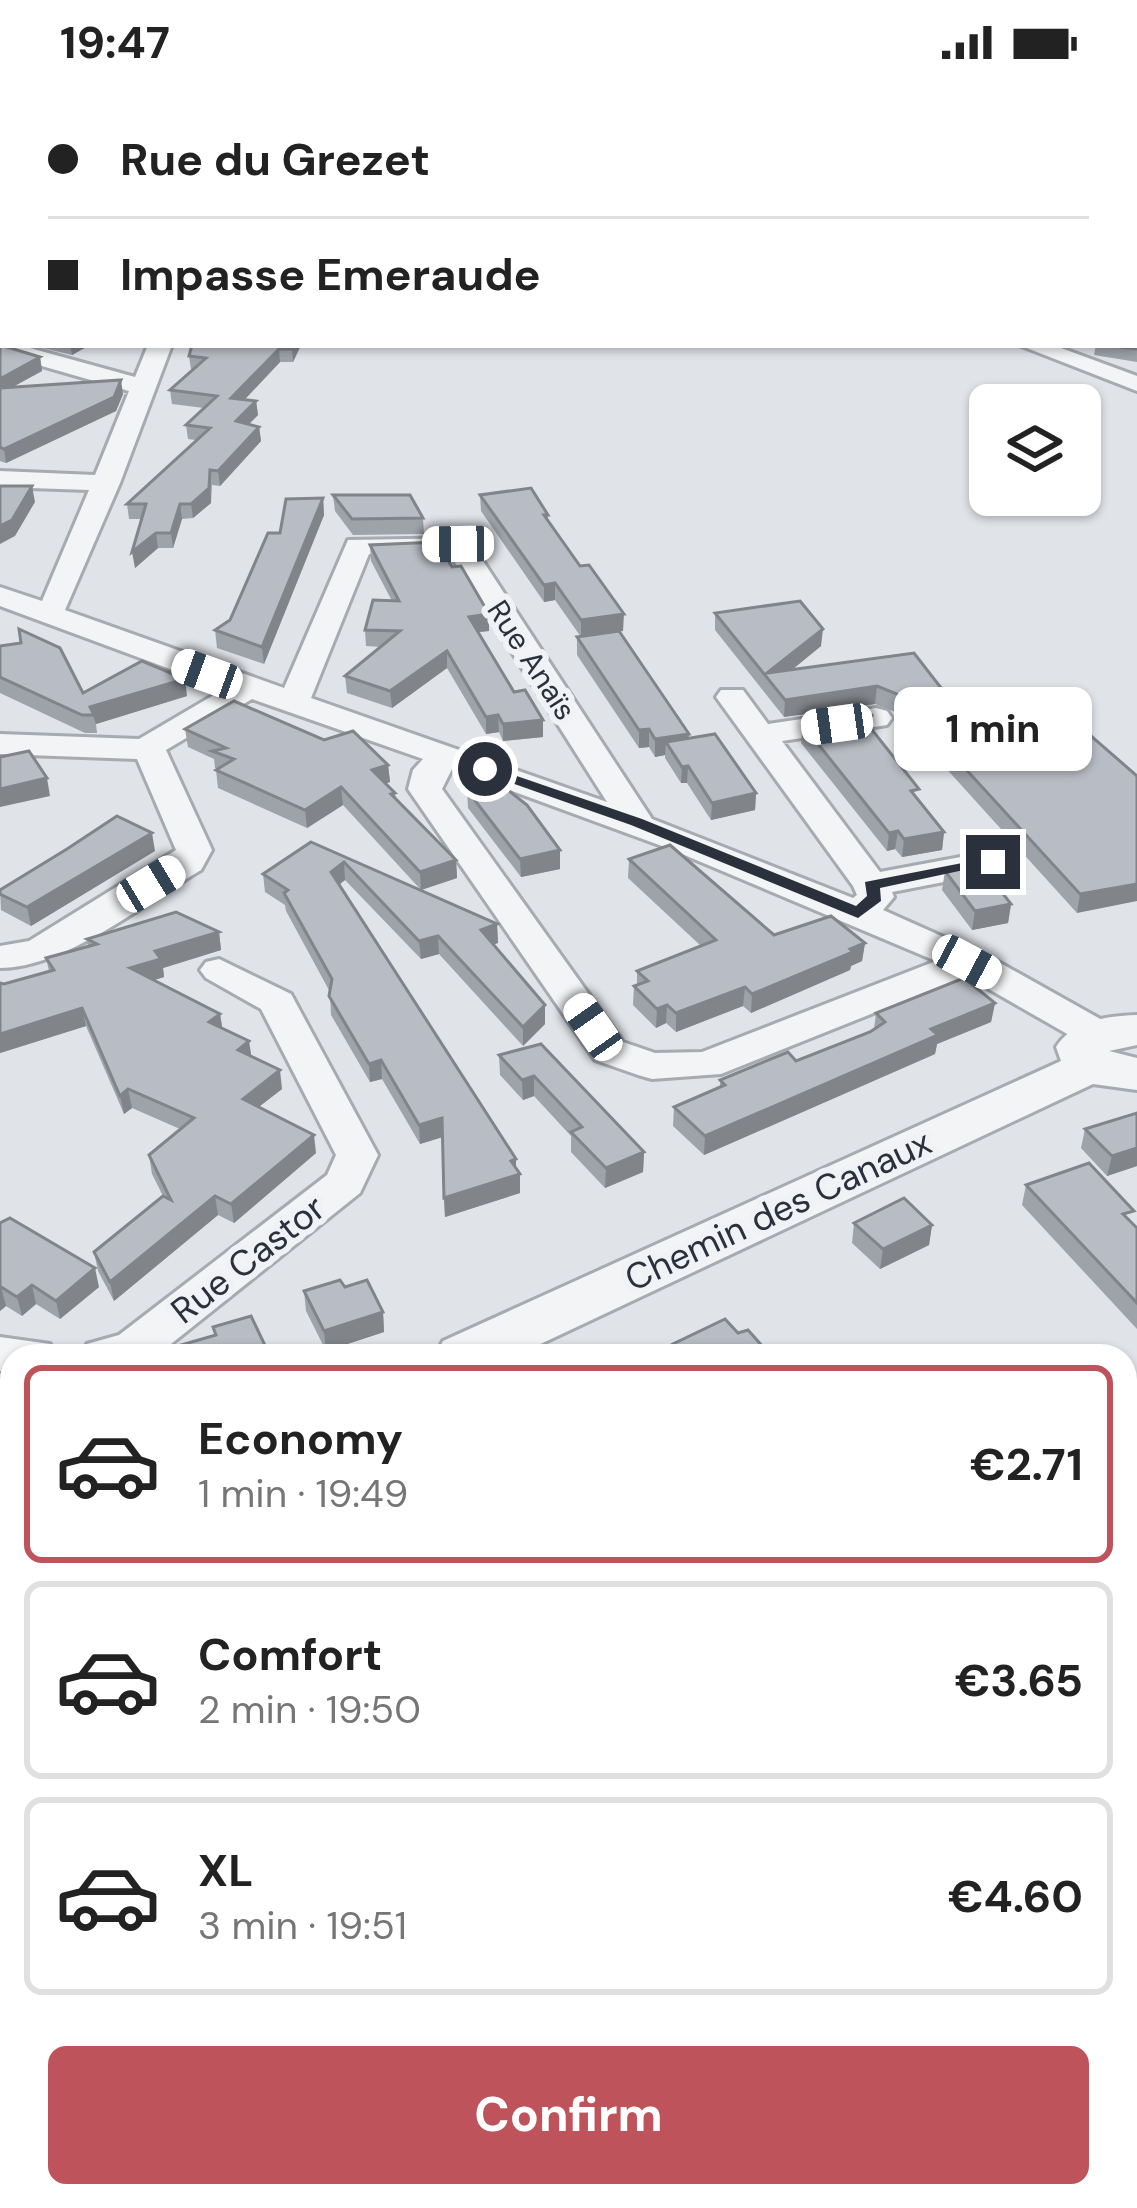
<!DOCTYPE html>
<html lang="en">
<head>
<meta charset="utf-8">
<style>
	:root { --surface:#fff; --page:#f2f2f2; --text:#222; --muted:#767676; --line:#e0e0e0; --accent:#bf535b }
	body { margin:0; font-family:"DM Sans",sans-serif; background:var(--page); color:var(--text); height:100vh; display:flex; flex-direction:column; font-size:45px; white-space:nowrap }
	* { box-sizing:border-box; margin:0 }
	p { font-size:39px; color:var(--muted) }
	.icon { flex:none; width:66px; height:66px; fill:none; stroke:currentColor; stroke-width:2; stroke-linecap:round; stroke-linejoin:round }
	.map { position:relative; flex:1; overflow:hidden }
	.panel { position:absolute; left:0px; top:1260px; width:1137px; height:864px; display:flex; flex-direction:column; background:var(--surface); border-radius:36px 36px 0 0; box-shadow:0 3px 9px #0004 }
	.panel>* { flex:none }
	.guide { position:absolute; left:0px; top:0px; width:1137px; height:264px; box-shadow:0 3px 9px #0004; display:grid; align-content:center; height:264px; padding:0 48px; background:var(--surface) }
	.fabs { position:absolute; left:969px; top:300px; display:grid; gap:24px }
	.fabs a { display:grid; place-items:center; width:132px; height:132px; border-radius:18px; background:var(--surface); box-shadow:0 3px 9px #0004; font-size:60px }
	.end { position:absolute; width:54px; height:54px; margin:-27px; border:15px solid #2b303d; background:#fff; box-shadow:0 0 0 6px #fff }
	.from { border-radius:50% }
	.bubble { position:absolute; height:84px; border-radius:18px; background:var(--surface); box-shadow:0 3px 9px #0004; font-size:39px; font-weight:700; line-height:84px; text-align:center }
	.car { position:absolute; width:36px; height:72px; margin:-36px -18px; border-radius:15px; box-shadow:0 0 9px 3px #0007; background:linear-gradient(#fff 24%,#345 0 40%,#fff 0 76%,#345 0 86%,#fff 0) }
	.guide b { display:flex; align-items:center; gap:42px; height:114px; font-size:45px }
	.guide b+b { border-top:3px solid var(--line) }
	.guide i { width:30px; height:30px; background:var(--text) }
	ul { padding:21px 0 0; list-style:none }
	li { display:flex; align-items:center; gap:36px; height:198px; margin:0 24px 18px; padding:0 24px; border:6px solid var(--line); border-radius:18px }
	li div { flex:1 }
	li b { display:block; font-size:45px }
	li em { font-style:normal; font-weight:700 }
	li.on { border-color:var(--accent) }
	li>.icon { width:108px; height:108px; stroke-width:1.5 }
	.primary-button { display:flex; gap:24px; margin-top:auto; padding:24px 48px }
	.primary-button a { flex:1; height:138px; border-radius:18px; background:var(--accent); color:#fff; font-size:48px; font-weight:700; line-height:138px; text-align:center }
	.status { display:flex; justify-content:space-between; align-items:center; height:84px; padding:0 60px; background:var(--surface); direction:ltr }
	.status svg { height:33px; fill:currentColor }
	.map>svg:first-child { display:block }
	.lines { fill:none; stroke-linecap:round; stroke-linejoin:round }
	.minor-casing { stroke:#a6aab1; stroke-width:6 }
	.tertiary-casing { stroke:#a6aab1; stroke-width:6 }
	.minor { fill:#f3f4f6; fill-rule:evenodd }
	.tertiary { fill:#f3f4f6; fill-rule:evenodd }
	.wall { fill:#9ea2a9 }
	.shaded-wall { fill:#818489 }
	.building { fill:#b8bcc4; stroke:#818489; stroke-width:3 }
	.route { fill:#2b303d }
	.labels { text-anchor:middle; dominant-baseline:central; stroke-width:12; stroke-linejoin:round; paint-order:stroke }
	.far-street-label { font-size:30px; fill:#2b303d; stroke:#f0f2f5 }
	.street-label { font-size:36px; fill:#2b303d; stroke:#f0f2f5 }
</style>
</head>
<body>
<div class="status"><b>19:47</b><svg viewBox="0 0 49 12"><path d="M0 12V9h3v3zM5 12V6h3v6zM10 12V3h3v9zM15 12V0h3v12zM26 1h20v11H26zM47 4h2v5h-2z"/></svg></div>
<div class="map">
<svg width="1137" height="2124" viewBox="0 0 1137 2124">
	<rect width="100%" height="100%" fill="#e0e3e8"/>
	<g class="lines">
		<g class="minor-casing">
			<g id="minor">
				<polygon points="553,0 578,0 580,3 555,3"/>
				<rect x="0" y="99" width="3" height="12"/>
				<rect x="1134" y="202" width="3" height="14"/>
				<path d="M 0,256 L 3,261 L 19,261 L 135,293 L 148,261 L 172,261 L 120,399 L 65,526 L 284,604 L 348,456 L 468,454 L 652,735 L 853,814 L 857,811 L 853,802 L 716,613 L 721,606 L 743,606 L 768,640 L 876,624 L 887,627 L 892,634 L 887,641 L 782,657 L 880,788 L 993,767 L 1006,770 L 1011,778 L 1006,786 L 892,808 L 894,813 L 883,826 L 995,876 L 1111,941 L 1117,950 L 1111,959 L 1097,962 L 1083,959 L 966,892 L 721,990 L 652,995 L 638,991 L 595,976 L 408,705 L 413,686 L 423,675 L 252,615 L 166,666 L 212,766 L 201,786 C 145,819 65,884 0,884 L 0,862 L 29,857 L 176,766 L 137,675 L 0,670 L 0,650 L 139,655 L 224,605 L 0,522 L 0,503 L 42,517 L 89,406 L 0,403 L 0,387 L 95,391 L 129,307 L 0,270 ZM 449,469 L 607,718 L 311,614 L 369,470 ZM 452,685 L 670,765 L 936,877 L 702,968 L 655,969 L 623,958 L 442,705 Z"/>
				<polygon points="1019,261 1053,261 1137,292 1137,307"/>
				<polygon points="219,875 291,910 378,1071 360,1109 156,1272 81,1272 87,1260 119,1251 327,1091 336,1071 261,925 206,894 200,886 206,878"/>
				<polygon points="0,1253 50,1260 56,1272 12,1272 12,1288 0,1287"/>
				<polygon points="1137,1324 1137,1363 1125,1367 1125,1328"/>
				<polygon points="12,1818 12,1919 0,1924 0,1823"/>
				<polygon points="1137,1973 1137,2037 1125,2040 1125,1976"/>
				<polygon points="793,2112 933,2112 928,2124 798,2124"/>
			</g>
		</g>
		<g class="tertiary-casing">
			<g id="tertiary">
				<path d="M 1137,931 L 1137,961 L 1109,967 L 1137,974 L 1137,1006 L 1093,1000 L 515,1272 L 435,1272 L 443,1257 L 1061,977 L 1056,963 C 1073,936 1108,932 1137,931 Z"/>
				<polygon points="12,1448 12,1502 0,1506 0,1452"/>
			</g>
		</g>
		<use href="#minor" class="minor"/>
		<use href="#tertiary" class="tertiary"/>
	</g>
	<g class="wall">
		<polygon points="0,106 3,107 3,254 0,253 0,172 3,163 0,161"/>
		<polygon points="1137,220 1137,278 1094,271 1096,261 1134,261"/>
		<polygon points="0,261 40,273 42,287 12,303 123,310 116,327 6,379 0,377"/>
		<polygon points="31,261 90,261 72,271"/>
		<polygon points="301,261 293,278 280,278 245,315 256,317 258,331 249,340 259,343 261,357 220,402 212,401 211,419 193,434 182,435 173,464 158,464 135,484 142,435 129,435 127,420 196,356 188,355 186,341 204,324 172,320 170,306 193,286 191,285 189,272"/>
		<polygon points="333,411 423,434 424,450 353,451 335,427"/>
		<polygon points="480,411 548,431 548,438 623,547 619,547 689,654 756,709 755,726 711,736 687,699 681,699 665,674 665,671 655,673 649,663 639,664 577,571 577,553 581,553 555,516 544,518 481,427"/>
		<polygon points="323,414 324,431 264,580 217,564 215,546 230,536 280,449"/>
		<polygon points="370,461 489,547 478,548 514,608 543,636 543,653 503,657 499,648 486,650 447,584 392,624 347,609 345,592 381,563 366,562 365,546 392,517 371,477"/>
		<polygon points="715,529 821,562 792,586 914,569 959,627 1007,660 1137,692 1077,829 895,628 875,620 784,633 715,546"/>
		<polygon points="0,562 83,609 187,612 96,640 97,649 85,649 0,609"/>
		<polygon points="873,631 871,644 918,715 944,748 942,766 902,773 895,765 887,767 801,659 803,641"/>
		<polygon points="185,645 324,656 388,681 390,698 386,699 395,709 396,715 456,776 457,794 421,806 343,721 307,744 218,704 216,686 217,685 215,684 214,675 188,663"/>
		<polygon points="467,706 560,785 521,793 468,724"/>
		<polygon points="311,758 497,840 498,859 493,860 545,940 523,962 439,870 421,875 345,796 339,801 516,1075 516,1085 520,1090 520,1109 445,1133 442,1053 420,1060 382,995 370,998 331,931 330,908 286,827 285,821 265,808 263,790"/>
		<polygon points="155,767 31,842 1,826 0,806"/>
		<polygon points="629,775 774,851 865,859 862,877 851,882 850,886 751,929 743,922 676,948 666,939 656,944 633,921 634,902 637,901 637,887 701,862 628,794"/>
		<polygon points="945,787 1011,820 1008,839 972,846 942,806"/>
		<polygon points="219,848 221,866 163,884 164,893 153,896 220,930 222,944 282,1005 259,1023 316,1069 234,1139 218,1131 114,1217 98,1187 94,1168 163,1112 152,1090 149,1071 180,1045 132,1024 124,1030 86,942 0,969 0,899 4,900 49,887 46,874 88,863 87,855"/>
		<polygon points="995,919 991,938 937,960 935,970 704,1071 673,1042 674,1023 720,1004 720,996 796,977 874,945 876,929"/>
		<polygon points="541,960 644,1068 643,1088 605,1104 571,1068 571,1052 534,1012 523,1016 500,991 499,971"/>
		<polygon points="1137,1029 1137,1082 1107,1092 1081,1064 1085,1045"/>
		<polygon points="1026,1101 1131,1138 1137,1144 1137,1245 1022,1121"/>
		<polygon points="0,1139 99,1203 60,1235 36,1220 22,1232 6,1222 0,1227"/>
		<polygon points="854,1139 932,1141 929,1161 880,1185 852,1159"/>
		<polygon points="304,1207 383,1228 384,1248 326,1267 306,1227"/>
		<polygon points="738,1249 771,1272 672,1272 673,1260"/>
		<polygon points="1137,1401 1137,1480 1125,1485 1128,1426 1125,1422 1130,1404"/>
		<polygon points="12,1985 12,2103 0,2104 0,1986"/>
	</g>
	<g class="shaded-wall">
		<polygon points="70,261 90,261 72,271"/>
		<polygon points="293,261 301,261 293,278 292,265"/>
		<polygon points="279,265 280,278 233,328 231,314"/>
		<polygon points="40,273 42,287 0,310 0,295"/>
		<polygon points="121,296 123,310 116,327 6,379 4,365"/>
		<polygon points="256,317 258,331 238,351 236,337"/>
		<polygon points="259,343 261,357 220,402 218,387"/>
		<polygon points="210,386 211,419 193,434 191,420"/>
		<polygon points="32,402 35,418 15,452 0,460 0,442"/>
		<polygon points="323,414 324,431 264,580 262,563"/>
		<polygon points="180,420 182,435 173,464 171,449"/>
		<polygon points="156,449 158,464 135,484 132,468"/>
		<polygon points="555,499 555,516 544,518 544,501"/>
		<polygon points="489,530 489,547 469,549 469,533"/>
		<polygon points="624,530 623,547 581,553 581,536"/>
		<polygon points="823,545 821,562 773,601 767,589"/>
		<polygon points="447,567 447,584 392,624 390,607"/>
		<polygon points="185,595 187,612 96,640 90,623"/>
		<polygon points="877,602 875,620 784,633 785,616"/>
		<polygon points="498,631 499,648 486,650 486,633"/>
		<polygon points="543,636 543,653 503,657 503,640"/>
		<polygon points="649,645 649,663 639,664 639,646"/>
		<polygon points="689,650 688,668 666,658 665,671 655,673 655,655"/>
		<polygon points="388,681 390,698 373,703 372,686"/>
		<polygon points="688,682 687,699 681,699 682,683"/>
		<polygon points="47,694 50,712 0,723 0,705"/>
		<polygon points="341,703 343,721 307,744 305,726"/>
		<polygon points="756,709 755,726 711,736 712,719"/>
		<polygon points="898,747 895,765 887,767 889,749"/>
		<polygon points="944,748 942,766 902,773 904,755"/>
		<polygon points="152,749 155,767 31,842 27,823"/>
		<polygon points="560,766 560,785 521,793 520,775"/>
		<polygon points="456,776 457,794 421,806 420,788"/>
		<polygon points="344,778 345,796 332,806 331,788"/>
		<polygon points="1137,800 1137,817 1077,829 1080,810"/>
		<polygon points="1011,820 1008,839 972,846 975,827"/>
		<polygon points="497,840 498,859 482,865 481,846"/>
		<polygon points="219,848 221,866 163,884 164,893 133,903 130,884 155,867"/>
		<polygon points="438,852 439,870 421,875 419,857"/>
		<polygon points="865,859 862,877 851,882 850,886 751,929 752,910"/>
		<polygon points="745,903 743,922 676,948 676,929"/>
		<polygon points="995,919 991,938 937,960 935,970 704,1071 705,1052 931,945"/>
		<polygon points="545,921 545,940 523,962 523,943"/>
		<polygon points="667,921 666,939 656,944 657,925"/>
		<polygon points="82,924 86,942 0,969 0,950"/>
		<polygon points="220,930 223,948 209,938"/>
		<polygon points="249,957 252,976 238,966"/>
		<polygon points="381,976 382,995 370,998 369,980"/>
		<polygon points="280,986 282,1005 245,1033 243,1015"/>
		<polygon points="534,992 534,1012 523,1016 522,996"/>
		<polygon points="128,1005 132,1024 124,1030 120,1012"/>
		<polygon points="442,1034 443,1053 420,1060 419,1041"/>
		<polygon points="314,1051 316,1069 234,1139 231,1120"/>
		<polygon points="1137,1064 1137,1082 1107,1092 1112,1072"/>
		<polygon points="644,1068 643,1088 605,1104 606,1084"/>
		<polygon points="516,1075 516,1091 520,1090 520,1109 445,1133 444,1114"/>
		<polygon points="215,1112 218,1131 114,1217 110,1198"/>
		<polygon points="932,1141 929,1161 880,1185 883,1165"/>
		<polygon points="95,1184 99,1203 60,1235 56,1217"/>
		<polygon points="32,1201 36,1220 22,1232 17,1213"/>
		<polygon points="1,1203 6,1222 0,1227 0,1204"/>
		<polygon points="383,1228 384,1248 326,1267 324,1247"/>
		<polygon points="1137,1464 1137,1480 1125,1485 1125,1468"/>
		<polygon points="12,1701 12,1722 0,1728 0,1707"/>
	</g>
	<g class="building">
		<polygon points="0,106 3,107 3,153 0,151"/>
		<polygon points="3,162 3,241 0,240 0,172"/>
		<polygon points="1134,220 1137,220 1137,265 1106,261 1134,261"/>
		<polygon points="0,261 40,273 0,295"/>
		<polygon points="192,261 293,261 292,265 279,265 231,314 256,317 236,337 259,343 218,387 210,386 209,404 191,420 180,420 171,449 156,449 132,468 146,420 127,420 210,344 186,341 217,312 170,306 206,274 189,272"/>
		<polygon points="121,296 114,313 4,365 0,363 0,304"/>
		<polygon points="0,402 32,402 12,436 0,442"/>
		<polygon points="531,404 548,431 544,431 580,482 589,481 624,530 581,536 555,499 544,501 480,411"/>
		<polygon points="333,411 410,411 423,434 352,435"/>
		<polygon points="323,414 262,563 215,546 230,536 268,449 280,449 286,415"/>
		<polygon points="437,458 452,483 461,482 489,530 469,533 514,608 525,606 543,636 503,640 498,631 486,633 447,567 390,607 345,592 400,547 365,546 373,516 399,517 370,461"/>
		<polygon points="800,517 823,545 767,589 914,569 959,627 974,624 1007,660 1082,644 1137,692 1137,800 1080,810 897,610 877,602 785,616 715,529"/>
		<polygon points="19,545 60,564 83,609 142,577 185,595 90,623 94,631 82,631 0,593 0,562 21,559"/>
		<polygon points="619,547 689,650 655,655 649,645 639,646 577,553"/>
		<polygon points="234,617 324,656 353,647 388,681 372,686 395,709 391,710 456,776 420,788 341,703 305,726 216,686 234,675 212,667 226,664 185,645"/>
		<polygon points="873,631 865,637 919,705 911,707 944,748 904,755 898,747 889,749 803,641"/>
		<polygon points="715,650 756,709 712,719 688,682 682,683 666,658"/>
		<polygon points="29,667 47,694 0,705 0,673"/>
		<polygon points="499,699 527,721 560,766 520,775 467,706"/>
		<polygon points="117,732 152,749 27,823 0,810 0,806 67,765"/>
		<polygon points="311,758 497,840 481,846 545,921 523,943 438,852 419,857 344,778 331,788 516,1075 511,1077 520,1090 444,1114 442,1034 419,1041 381,976 369,980 329,912 332,895 284,809 288,806 263,790"/>
		<polygon points="670,761 774,851 831,832 865,859 850,865 853,868 752,910 745,903 676,929 667,921 657,925 634,902 648,897 637,887 716,856 629,775"/>
		<polygon points="975,781 985,787 1011,820 975,827 945,787"/>
		<polygon points="176,828 219,848 155,867 161,875 130,884 220,930 209,938 249,957 238,966 280,986 243,1015 314,1051 231,1120 215,1112 110,1198 94,1168 163,1112 171,1116 149,1071 194,1034 128,1005 120,1012 82,924 0,950 0,899 4,900 54,886 46,874 97,860 87,855"/>
		<polygon points="964,894 995,919 931,945 938,951 705,1052 674,1023 725,1001 720,996 788,968 796,977 870,948 885,938 876,929"/>
		<polygon points="541,960 644,1068 606,1084 571,1048 582,1043 534,992 522,996 499,971"/>
		<polygon points="1137,1029 1137,1064 1112,1072 1085,1045"/>
		<polygon points="1089,1079 1134,1127 1123,1130 1137,1144 1137,1219 1026,1101"/>
		<polygon points="904,1114 932,1141 883,1165 854,1139"/>
		<polygon points="10,1134 95,1184 56,1217 32,1201 17,1213 1,1203 0,1204 0,1139"/>
		<polygon points="340,1196 345,1203 367,1196 383,1228 324,1247 304,1207"/>
		<polygon points="251,1232 270,1272 185,1272 181,1261 216,1251 213,1243"/>
		<polygon points="725,1235 738,1249 748,1246 771,1272 684,1272 673,1260"/>
		<polygon points="1137,1422 1137,1464 1125,1468 1125,1427"/>
		<polygon points="12,1593 12,1701 0,1707 0,1598"/>
		<polygon points="12,1985 12,2087 0,2087 0,1986"/>
	</g>
	<polygon class="route" points="485,681 642,735 856,822 867,812 865,798 993,773 1001,778 880,804 881,817 858,834 631,741 480,688 480,682"/>
	<g class="labels">
		<g class="far-street-label">
			<text transform="translate(532 576) rotate(57)">Rue Anaïs</text>
		</g>
		<g class="street-label">
			<text transform="translate(778 1126) rotate(-25)">Chemin des Canaux</text>
			<text transform="translate(248 1175) rotate(-38)">Rue Castor</text>
		</g>
	</g>
</svg>
<div class="fabs">
<a><svg class="icon" aria-label="layers" viewBox="0 0 24 24"><path d="M12 4l9 5-9 5-9-5zM3 14l9 5 9-5"/></svg></a>
</div>
<i class="end from" style="left:485px;top:685px"></i>
<i class="end" style="left:993px;top:778px"></i>
<div class="bubble" style="left:894px;top:603px;width:198px">1 min</div>
<i class="car" style="left:458px;top:460px;rotate:269deg"></i>
<i class="car" style="left:207px;top:590px;rotate:290deg"></i>
<i class="car" style="left:837px;top:640px;rotate:262deg"></i>
<i class="car" style="left:151px;top:800px;rotate:59deg"></i>
<i class="car" style="left:967px;top:878px;rotate:118deg"></i>
<i class="car" style="left:593px;top:943px;rotate:325deg"></i>
<div class="guide">
<b><i class="from"></i>Rue du Grezet</b>
<b><i></i>Impasse Emeraude</b>
</div>
<section class="panel">
<ul>
<li class="on"><svg class="icon" aria-label="car" viewBox="0 0 24 24"><path d="M5 17H2v-5l4-1 3-4h7l3 4 3 1v5h-3M9 17h6M6 11h13"/><circle cx="7" cy="17" r="2"/><circle cx="17" cy="17" r="2"/></svg><div><b>Economy</b><p>1 min · 19:49</p></div><em>€2.71</em></li>
<li><svg class="icon" aria-label="car" viewBox="0 0 24 24"><path d="M5 17H2v-5l4-1 3-4h7l3 4 3 1v5h-3M9 17h6M6 11h13"/><circle cx="7" cy="17" r="2"/><circle cx="17" cy="17" r="2"/></svg><div><b>Comfort</b><p>2 min · 19:50</p></div><em>€3.65</em></li>
<li><svg class="icon" aria-label="car" viewBox="0 0 24 24"><path d="M5 17H2v-5l4-1 3-4h7l3 4 3 1v5h-3M9 17h6M6 11h13"/><circle cx="7" cy="17" r="2"/><circle cx="17" cy="17" r="2"/></svg><div><b>XL</b><p>3 min · 19:51</p></div><em>€4.60</em></li>
</ul>
<div class="primary-button"><a>Confirm</a></div>
</section>
</div>
</body>
</html>
